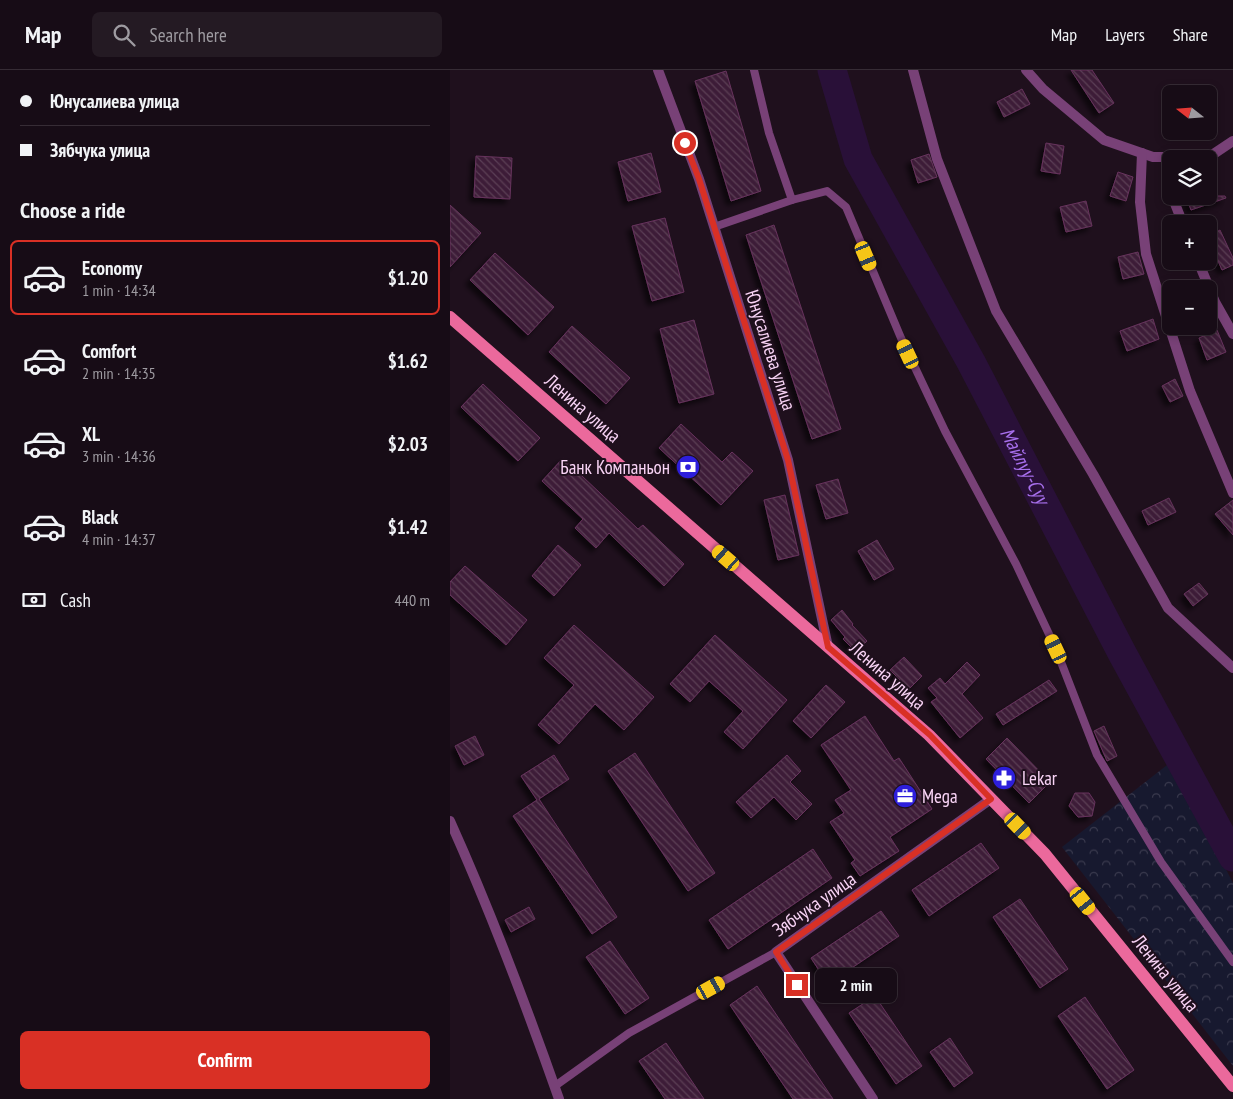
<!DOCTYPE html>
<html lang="en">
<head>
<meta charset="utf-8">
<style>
	:root { --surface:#170c16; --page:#241a23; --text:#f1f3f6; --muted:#9e9ba1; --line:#362c35; --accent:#d93025 }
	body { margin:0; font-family:"PT Sans Narrow",sans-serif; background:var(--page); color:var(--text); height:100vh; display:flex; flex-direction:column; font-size:19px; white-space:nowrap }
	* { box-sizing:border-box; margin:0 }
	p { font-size:16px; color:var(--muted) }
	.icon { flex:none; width:28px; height:28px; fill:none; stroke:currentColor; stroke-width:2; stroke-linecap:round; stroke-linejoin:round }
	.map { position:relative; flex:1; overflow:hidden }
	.drawer { display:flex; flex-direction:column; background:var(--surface); width:450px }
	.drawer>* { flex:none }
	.guide { display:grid; align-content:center; height:110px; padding:0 20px; background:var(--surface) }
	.needle { width:32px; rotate:287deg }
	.controls { position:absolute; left:712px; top:15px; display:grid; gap:10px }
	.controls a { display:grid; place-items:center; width:55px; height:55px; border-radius:8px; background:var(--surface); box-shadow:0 2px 8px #0003,0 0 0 1px var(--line); font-size:25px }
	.end { position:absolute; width:22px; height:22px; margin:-11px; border:6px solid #d93025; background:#fff; box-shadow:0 0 0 2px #fff }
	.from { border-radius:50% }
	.bubble { position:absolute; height:35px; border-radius:8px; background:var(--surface); box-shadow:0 2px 8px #0003,0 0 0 1px var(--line); font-size:16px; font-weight:600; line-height:35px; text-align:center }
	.car { position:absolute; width:15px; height:30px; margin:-15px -8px; border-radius:6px; box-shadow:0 0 4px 1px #0007; background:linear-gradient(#f5c518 24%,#345 0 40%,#f5c518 0 76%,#345 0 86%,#f5c518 0) }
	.guide b { display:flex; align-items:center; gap:18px; height:48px; font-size:19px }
	.guide b+b { border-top:1px solid var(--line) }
	.guide i { width:12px; height:12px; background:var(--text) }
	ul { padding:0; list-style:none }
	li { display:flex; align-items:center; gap:15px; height:75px; margin:0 10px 8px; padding:0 10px; border:2px solid transparent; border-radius:8px }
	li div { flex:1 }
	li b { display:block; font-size:19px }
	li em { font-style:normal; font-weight:600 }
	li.current { border-color:var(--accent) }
	li>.icon { width:45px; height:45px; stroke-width:1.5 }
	h2 { padding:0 20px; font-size:22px; line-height:60px }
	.pay { display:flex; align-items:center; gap:12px; height:55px; padding:0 20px; font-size:19px }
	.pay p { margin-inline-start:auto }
	.primary-button { display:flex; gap:10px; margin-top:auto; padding:10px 20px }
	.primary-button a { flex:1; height:58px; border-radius:8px; background:var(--accent); color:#fff; font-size:20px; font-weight:600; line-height:58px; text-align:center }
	header { display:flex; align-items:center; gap:30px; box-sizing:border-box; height:70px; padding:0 25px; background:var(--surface); border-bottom:1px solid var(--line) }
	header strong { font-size:24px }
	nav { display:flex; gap:28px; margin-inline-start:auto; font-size:18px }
	.search { width:350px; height:45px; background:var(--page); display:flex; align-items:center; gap:12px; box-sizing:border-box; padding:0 18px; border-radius:8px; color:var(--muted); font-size:19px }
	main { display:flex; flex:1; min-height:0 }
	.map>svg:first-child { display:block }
	.park { fill:url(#park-crowns) }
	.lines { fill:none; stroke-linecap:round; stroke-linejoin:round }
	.river { stroke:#291038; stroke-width:29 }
	.building { fill:url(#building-back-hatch); stroke:#67335d; filter:url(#shadow) }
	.lane { stroke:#784177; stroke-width:8 }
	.street { stroke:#784177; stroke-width:10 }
	.primary { stroke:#eb699c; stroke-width:12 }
	.route { stroke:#d93025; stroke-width:6 }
	.labels { text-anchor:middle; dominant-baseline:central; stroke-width:4; stroke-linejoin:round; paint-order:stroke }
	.street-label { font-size:19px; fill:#f9d4f6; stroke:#1f101d }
	.poi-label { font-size:19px; fill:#f9d4f6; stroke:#1f101d; text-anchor:start }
	.water-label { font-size:20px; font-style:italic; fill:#a76fec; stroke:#1f101d }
</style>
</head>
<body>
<header>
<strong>Map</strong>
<div class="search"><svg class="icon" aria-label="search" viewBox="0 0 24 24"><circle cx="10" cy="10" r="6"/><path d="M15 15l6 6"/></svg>Search here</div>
<nav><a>Map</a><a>Layers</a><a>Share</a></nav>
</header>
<main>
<section class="drawer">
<div class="guide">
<b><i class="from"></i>Юнусалиева улица</b>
<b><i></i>Зябчука улица</b>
</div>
<h2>Choose a ride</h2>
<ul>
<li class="current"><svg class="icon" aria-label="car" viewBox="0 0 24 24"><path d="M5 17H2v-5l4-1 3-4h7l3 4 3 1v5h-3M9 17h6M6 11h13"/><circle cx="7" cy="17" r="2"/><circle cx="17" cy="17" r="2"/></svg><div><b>Economy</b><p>1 min · 14:34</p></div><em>$1.20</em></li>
<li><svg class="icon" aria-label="car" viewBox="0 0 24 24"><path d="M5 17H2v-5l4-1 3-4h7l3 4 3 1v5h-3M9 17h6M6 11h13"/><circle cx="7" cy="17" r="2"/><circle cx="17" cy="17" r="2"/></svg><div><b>Comfort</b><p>2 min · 14:35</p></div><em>$1.62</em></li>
<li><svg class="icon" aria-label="car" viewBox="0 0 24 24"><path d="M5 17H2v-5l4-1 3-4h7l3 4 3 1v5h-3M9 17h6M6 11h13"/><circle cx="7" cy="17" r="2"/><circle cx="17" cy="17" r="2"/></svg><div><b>XL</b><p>3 min · 14:36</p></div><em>$2.03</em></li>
<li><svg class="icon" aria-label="car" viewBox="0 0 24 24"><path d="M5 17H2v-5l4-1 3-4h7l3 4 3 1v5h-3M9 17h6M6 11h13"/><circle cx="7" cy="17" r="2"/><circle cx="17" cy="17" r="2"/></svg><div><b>Black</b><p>4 min · 14:37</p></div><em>$1.42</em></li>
</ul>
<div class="pay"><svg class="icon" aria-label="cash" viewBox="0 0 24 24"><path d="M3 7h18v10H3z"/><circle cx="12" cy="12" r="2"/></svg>Cash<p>440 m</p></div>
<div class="primary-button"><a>Confirm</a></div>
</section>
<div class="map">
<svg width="783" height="1029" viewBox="0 0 783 1029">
	<defs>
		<pattern id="park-crowns" width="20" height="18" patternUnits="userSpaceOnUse" patternTransform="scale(1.25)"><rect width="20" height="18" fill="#17192f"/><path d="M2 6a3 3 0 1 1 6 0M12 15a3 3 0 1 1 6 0" fill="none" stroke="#3a3a4e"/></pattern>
		<pattern id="building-back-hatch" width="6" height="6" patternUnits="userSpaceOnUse" patternTransform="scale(1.25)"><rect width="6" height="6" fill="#3e1e38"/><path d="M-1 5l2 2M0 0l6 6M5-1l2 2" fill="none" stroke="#5b3e55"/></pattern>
		<filter id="shadow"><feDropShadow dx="-4.5" dy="4.5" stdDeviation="2.5" flood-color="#0009"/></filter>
	</defs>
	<rect width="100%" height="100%" fill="#1f101d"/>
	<polygon class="park" points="721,692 783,813 783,996 612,777"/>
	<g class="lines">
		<path class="river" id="s1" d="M 382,0 L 408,89 L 521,292 L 672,583 L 783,787"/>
	</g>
	<g class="building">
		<polygon points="621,0 642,0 664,33 649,43"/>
		<polygon points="276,1 311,121 281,131 245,11"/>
		<polygon points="572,19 580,34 554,47 547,32"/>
		<polygon points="596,73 614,76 610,104 591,101"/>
		<polygon points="201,83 211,122 178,131 168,92"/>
		<polygon points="479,84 487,107 468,113 461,90"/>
		<polygon points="26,86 62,88 60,129 24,127"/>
		<polygon points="668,102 683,107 676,131 660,126"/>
		<polygon points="736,126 775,126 776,128 741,140"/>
		<polygon points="636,131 642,156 616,162 610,137"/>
		<polygon points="0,135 31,163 0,197"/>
		<polygon points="215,148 234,222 202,231 182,156"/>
		<polygon points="324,155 391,359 362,369 296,165"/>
		<polygon points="770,160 783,188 783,195 772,200 759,170 759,166"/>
		<polygon points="688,182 694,204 673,209 668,187"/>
		<polygon points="45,183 104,237 78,265 20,210"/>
		<polygon points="703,249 709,269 677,281 670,261"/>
		<polygon points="244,250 264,324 229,333 210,259"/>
		<polygon points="122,256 180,308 156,334 99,282"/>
		<polygon points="767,260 776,282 757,290 749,268"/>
		<polygon points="725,309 733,326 720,332 712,316"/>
		<polygon points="33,314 90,368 68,391 11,337"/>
		<polygon points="231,354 272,392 282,382 303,401 271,435 209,378"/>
		<polygon points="113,388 188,459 193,455 234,494 214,516 159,463 146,478 125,458 133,449 92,411"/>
		<polygon points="388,409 398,443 376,449 366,415"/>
		<polygon points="335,425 349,485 328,490 314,430"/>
		<polygon points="719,428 726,442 698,455 692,441"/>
		<polygon points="783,430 783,465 765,444"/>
		<polygon points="427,470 444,499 424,510 408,481"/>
		<polygon points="108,475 131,495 104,526 82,506"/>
		<polygon points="15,496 77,550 56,575 0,525 0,512"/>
		<polygon points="749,513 758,524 743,536 734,524"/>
		<polygon points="392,540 403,554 402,555 417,571 406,582 393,569 395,567 381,550"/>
		<polygon points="124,555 204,627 174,660 145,634 109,674 88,655 124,615 94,588"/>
		<polygon points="265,565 337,630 293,679 274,662 293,641 259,611 240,632 220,614"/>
		<polygon points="454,587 472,606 459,619 440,600"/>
		<polygon points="517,592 530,605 512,624 533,648 510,668 481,632 487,628 478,618 490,608 495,614"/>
		<polygon points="599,610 607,621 553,655 546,644"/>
		<polygon points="376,615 395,632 361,668 343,651"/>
		<polygon points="415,646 444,691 449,688 482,739 440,767 449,781 410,806 401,793 405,790 380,752 394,743 385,730 401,720 371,675"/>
		<polygon points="654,656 667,686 657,691 644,661"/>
		<polygon points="25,666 34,685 14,695 5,676"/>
		<polygon points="557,668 600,712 579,733 536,689"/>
		<polygon points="185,683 265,803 238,821 158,701"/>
		<polygon points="104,685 119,709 89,729 167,847 142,864 63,746 87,730 71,706"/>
		<polygon points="337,685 351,701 340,712 362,734 346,750 324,727 301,748 286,732"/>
		<polygon points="625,723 639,723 645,732 642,746 628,747 619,736"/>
		<polygon points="531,773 549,798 479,846 462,820"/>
		<polygon points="363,779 382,808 278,879 259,850"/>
		<polygon points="570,829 618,899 590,918 543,847"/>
		<polygon points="79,837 85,849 61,862 55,850"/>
		<polygon points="431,841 449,866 378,914 361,888"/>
		<polygon points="160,871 199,928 175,944 136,887"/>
		<polygon points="307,916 383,1029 343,1029 280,935"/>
		<polygon points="425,926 472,996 446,1014 399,943"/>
		<polygon points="635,927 684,1000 657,1019 608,946"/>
		<polygon points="500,968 523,1003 504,1017 480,982"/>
		<polygon points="216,973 254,1029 215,1029 189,991"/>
	</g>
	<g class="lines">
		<g class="lane">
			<polyline points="304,0 319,63 342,130 377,121 396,137 451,268 495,361 566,494 606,579 647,685 711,792 783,892"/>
			<polyline points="264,157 342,130"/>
			<polyline points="105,1016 179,963 326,882"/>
		</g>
		<g class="street">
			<polyline points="208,0 249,109 338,390 378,577"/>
			<polyline points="463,0 487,89 546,241 643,404 718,538 783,598"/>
			<polyline points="576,0 593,19 654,70 703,87 759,87 783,71"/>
			<polyline points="692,83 690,132 696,184 740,321 783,423"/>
			<polyline points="716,87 721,124"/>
			<polyline points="722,126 733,154"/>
			<polyline points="748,191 765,232 783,264"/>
			<path d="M 0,751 C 41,842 76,935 109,1029"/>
			<polyline points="423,1029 326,882 541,729"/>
		</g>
		<polyline class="primary" points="0,247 479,665 595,784 783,1016"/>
	</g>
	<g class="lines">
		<polyline class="route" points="235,73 249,109 338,390 378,577 480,665 541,729 326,882 347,915"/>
	</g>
	<defs>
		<g id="bank-disc" transform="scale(1.25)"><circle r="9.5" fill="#2d1edb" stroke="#1f101d"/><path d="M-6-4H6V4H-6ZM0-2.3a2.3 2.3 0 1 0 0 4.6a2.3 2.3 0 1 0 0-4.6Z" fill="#fff"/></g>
		<g id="pharmacy-disc" transform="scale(1.25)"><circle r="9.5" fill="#2d1edb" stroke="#1f101d"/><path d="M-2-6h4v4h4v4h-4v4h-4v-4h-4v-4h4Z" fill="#fff"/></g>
		<g id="office-disc" transform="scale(1.25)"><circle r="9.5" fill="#2d1edb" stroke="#1f101d"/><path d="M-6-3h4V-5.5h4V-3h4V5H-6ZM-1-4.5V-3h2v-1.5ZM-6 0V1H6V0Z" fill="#fff"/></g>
	</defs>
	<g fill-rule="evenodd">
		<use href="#bank-disc" x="238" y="397"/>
		<use href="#pharmacy-disc" x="554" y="708"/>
		<use href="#office-disc" x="455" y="726"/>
	</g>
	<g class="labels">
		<g class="street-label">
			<text transform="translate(321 280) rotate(72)">Юнусалиева улица</text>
			<text transform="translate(133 338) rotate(41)">Ленина улица</text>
			<text transform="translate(438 605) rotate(41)">Ленина улица</text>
			<text transform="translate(364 834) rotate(-35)">Зябчука улица</text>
			<text transform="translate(716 903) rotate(51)">Ленина улица</text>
		</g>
		<g class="poi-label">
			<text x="220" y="397" text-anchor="end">Банк Компаньон</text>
			<text x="572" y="708">Lekar</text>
			<text x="472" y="726">Mega</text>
		</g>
		<g class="water-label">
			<text stroke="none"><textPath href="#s1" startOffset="442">Майлуу-Суу</textPath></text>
		</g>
	</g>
</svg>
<div class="controls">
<a><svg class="needle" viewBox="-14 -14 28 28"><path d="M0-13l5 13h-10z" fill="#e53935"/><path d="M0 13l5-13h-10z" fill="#9e9ba1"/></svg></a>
<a><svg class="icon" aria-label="layers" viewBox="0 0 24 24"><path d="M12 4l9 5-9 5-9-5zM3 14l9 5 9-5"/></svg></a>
<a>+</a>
<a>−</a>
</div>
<i class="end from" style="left:235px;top:73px"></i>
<i class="end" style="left:347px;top:915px"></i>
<div class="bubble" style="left:365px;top:898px;width:82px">2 min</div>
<i class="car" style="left:416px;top:186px;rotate:157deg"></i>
<i class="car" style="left:458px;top:284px;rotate:335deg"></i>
<i class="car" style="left:276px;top:488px;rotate:311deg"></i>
<i class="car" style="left:606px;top:579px;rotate:335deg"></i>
<i class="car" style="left:568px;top:756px;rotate:136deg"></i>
<i class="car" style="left:633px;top:831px;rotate:141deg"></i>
<i class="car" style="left:261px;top:918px;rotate:61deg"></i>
</div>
</main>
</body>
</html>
